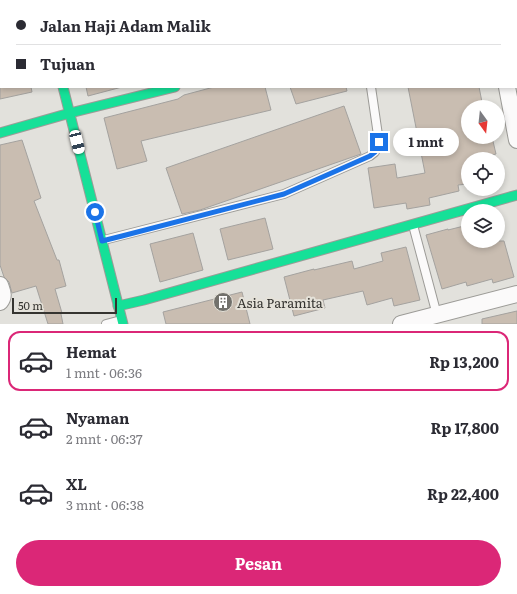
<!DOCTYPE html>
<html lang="id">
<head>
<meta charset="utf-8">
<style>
	:root { --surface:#fff; --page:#f2f2f3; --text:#2b2b33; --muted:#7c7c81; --line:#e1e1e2; --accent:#db2777 }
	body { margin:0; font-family:Literata,serif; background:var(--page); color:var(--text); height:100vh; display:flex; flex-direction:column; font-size:15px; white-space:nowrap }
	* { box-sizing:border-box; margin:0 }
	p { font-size:13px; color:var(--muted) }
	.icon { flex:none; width:22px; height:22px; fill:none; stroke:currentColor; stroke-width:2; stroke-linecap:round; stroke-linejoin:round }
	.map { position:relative; height:324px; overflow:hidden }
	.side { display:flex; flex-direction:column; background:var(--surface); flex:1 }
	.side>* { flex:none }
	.guide { position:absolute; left:0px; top:0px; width:517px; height:88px; box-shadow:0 2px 6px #0003; display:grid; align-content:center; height:88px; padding:0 16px; background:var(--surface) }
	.needle { width:26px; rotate:165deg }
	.tools { position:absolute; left:461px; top:100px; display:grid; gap:8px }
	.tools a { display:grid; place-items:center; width:44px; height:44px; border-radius:50%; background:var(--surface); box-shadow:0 2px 6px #0003; font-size:20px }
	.scale { position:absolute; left:12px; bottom:10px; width:105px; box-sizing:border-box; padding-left:4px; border:2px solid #353430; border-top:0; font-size:11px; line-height:14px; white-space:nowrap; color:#353430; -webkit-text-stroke:3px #e5e2d9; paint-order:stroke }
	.end { position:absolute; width:18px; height:18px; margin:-9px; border:5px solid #1a73e8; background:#fff; box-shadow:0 0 0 2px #fff }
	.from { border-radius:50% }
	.bubble { position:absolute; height:28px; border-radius:14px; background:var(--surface); box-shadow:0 2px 6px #0003; font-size:13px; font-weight:700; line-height:28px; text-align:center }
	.car { position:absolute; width:12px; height:24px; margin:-12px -6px; border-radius:5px; box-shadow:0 0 3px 1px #0007; background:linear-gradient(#fff 24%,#345 0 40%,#fff 0 76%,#345 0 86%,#fff 0) }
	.guide b { display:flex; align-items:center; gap:14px; height:38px; font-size:15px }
	.guide b+b { border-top:1px solid var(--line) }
	.guide i { width:10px; height:10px; background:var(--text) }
	ul { padding:7px 0 0; list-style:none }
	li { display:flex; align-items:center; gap:12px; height:60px; margin:0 8px 6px; padding:0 8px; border:2px solid transparent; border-radius:12px }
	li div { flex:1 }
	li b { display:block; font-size:15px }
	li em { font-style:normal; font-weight:700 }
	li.current { border-color:var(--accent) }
	li>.icon { width:36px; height:36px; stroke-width:1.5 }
	.primary-button { display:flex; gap:8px; margin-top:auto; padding:8px 16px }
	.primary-button a { flex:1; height:46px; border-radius:24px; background:var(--accent); color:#fff; font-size:16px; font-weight:700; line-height:46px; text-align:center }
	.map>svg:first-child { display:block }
	.building { fill:#c9bdb1; stroke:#a4a29f }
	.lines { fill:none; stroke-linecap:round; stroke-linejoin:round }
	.lane-casing { stroke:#9c9b97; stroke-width:10 }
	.street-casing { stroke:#9c9b97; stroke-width:18 }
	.fast-casing { stroke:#9c9b97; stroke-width:11 }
	.lane { stroke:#fbfafa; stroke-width:8 }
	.street { stroke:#fbfafa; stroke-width:16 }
	.fast { stroke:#16e098; stroke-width:9 }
	.route { stroke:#1a73e8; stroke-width:5 }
	.labels { text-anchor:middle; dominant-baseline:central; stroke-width:4; stroke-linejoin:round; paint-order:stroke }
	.poi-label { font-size:13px; fill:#353430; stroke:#e5e2d9; text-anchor:start }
</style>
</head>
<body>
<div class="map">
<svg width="517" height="324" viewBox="0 0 517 324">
	<rect width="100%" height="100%" fill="#e2e1dc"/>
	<g class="building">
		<polygon points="0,87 31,87 32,92 0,99"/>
		<polygon points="86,87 122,87 88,96"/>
		<polygon points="214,87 265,87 271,110 141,141 147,161 117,169 104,118 178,99 184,95"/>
		<polygon points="290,87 346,87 347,91 296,104"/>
		<polygon points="408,87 479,87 483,107 468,107 468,137 492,137 496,154 477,159 468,159 468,184 458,185 459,191 429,198 430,205 407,209 406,203 374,208 368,168 395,164 397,178 425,173"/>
		<polygon points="344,106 361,154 200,210 182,214 166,168"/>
		<polygon points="22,140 41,198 34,201 57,260 59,260 66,286 55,289 62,313 61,314 63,324 48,324 36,286 12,293 9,282 4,277 0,265 0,145"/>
		<polygon points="265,218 273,249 228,260 220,229"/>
		<polygon points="468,225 468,241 504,241 514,277 493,283 492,279 467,286 466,282 442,289 426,235 448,229 448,230"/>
		<polygon points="193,233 203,270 160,282 150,244"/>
		<polygon points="406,247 420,300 394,306 392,298 367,305 363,291 323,300 325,308 294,316 284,277 314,269 314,270 352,261 354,269 383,261 381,253"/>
		<polygon points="242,292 250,324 166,324 163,312"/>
		<polygon points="517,311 517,324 482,324 482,319"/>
	</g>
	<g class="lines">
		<g class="lane-casing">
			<g id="lane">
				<polyline points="0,9 1,10"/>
				<polyline points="0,39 1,39"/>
				<polyline points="413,225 437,315"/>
				<polyline points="104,240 284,194 370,156 375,152 379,142 371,87"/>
				<polyline points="106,324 121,320"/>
			</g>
		</g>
		<g class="street-casing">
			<g id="street">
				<polyline points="492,0 493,1"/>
				<polyline points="507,87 517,140"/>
				<path d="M 0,285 C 2,291 5,296 0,302"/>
				<polyline points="401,324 517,294"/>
			</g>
		</g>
		<g class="fast-casing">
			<g id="fast">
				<polyline points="41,0 42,1"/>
				<polyline points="157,1 160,0"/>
				<polyline points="63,87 123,324"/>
				<polyline points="0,133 70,113 175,87"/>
				<polyline points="118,306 144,300 517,195"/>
			</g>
		</g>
		<use href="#lane" class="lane"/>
		<use href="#street" class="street"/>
		<use href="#fast" class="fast"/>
	</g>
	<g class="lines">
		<polyline class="route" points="95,212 102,241 122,236 284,194 370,156 375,152 379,142"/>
	</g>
	<defs>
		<g id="building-disc" transform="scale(1)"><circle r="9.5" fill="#72716c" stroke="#e5e2d9"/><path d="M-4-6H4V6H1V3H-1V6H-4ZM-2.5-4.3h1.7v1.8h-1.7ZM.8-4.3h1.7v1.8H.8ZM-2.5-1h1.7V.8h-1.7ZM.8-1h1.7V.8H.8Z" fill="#fff"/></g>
	</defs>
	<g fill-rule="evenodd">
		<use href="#building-disc" x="223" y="302"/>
	</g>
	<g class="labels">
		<g class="poi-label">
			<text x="237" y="302">Asia Paramita</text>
		</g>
	</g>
</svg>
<div class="tools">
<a><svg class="needle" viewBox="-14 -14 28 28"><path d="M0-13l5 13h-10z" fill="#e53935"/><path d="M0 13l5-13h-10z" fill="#7c7c81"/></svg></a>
<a><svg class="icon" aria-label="locate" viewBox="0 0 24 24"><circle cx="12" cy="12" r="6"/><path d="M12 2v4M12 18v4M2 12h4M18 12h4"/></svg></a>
<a><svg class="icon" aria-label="layers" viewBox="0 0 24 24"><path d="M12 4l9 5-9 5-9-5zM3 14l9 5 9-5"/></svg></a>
</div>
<div class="scale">50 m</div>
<i class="end from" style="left:95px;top:212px"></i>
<i class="end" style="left:379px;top:142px"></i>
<div class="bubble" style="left:393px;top:128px;width:66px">1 mnt</div>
<i class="car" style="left:77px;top:142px;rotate:166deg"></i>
<div class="guide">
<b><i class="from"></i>Jalan Haji Adam Malik</b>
<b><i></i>Tujuan</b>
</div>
</div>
<section class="side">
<ul>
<li class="current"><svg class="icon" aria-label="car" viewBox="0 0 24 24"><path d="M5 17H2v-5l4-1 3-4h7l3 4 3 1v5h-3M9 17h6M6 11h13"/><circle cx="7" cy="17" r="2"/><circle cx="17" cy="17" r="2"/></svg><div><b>Hemat</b><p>1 mnt · 06:36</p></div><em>Rp 13,200</em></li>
<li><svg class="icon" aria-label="car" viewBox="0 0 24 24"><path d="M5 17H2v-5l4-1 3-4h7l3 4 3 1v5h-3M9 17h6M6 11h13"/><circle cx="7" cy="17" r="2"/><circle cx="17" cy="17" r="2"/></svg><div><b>Nyaman</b><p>2 mnt · 06:37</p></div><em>Rp 17,800</em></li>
<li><svg class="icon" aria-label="car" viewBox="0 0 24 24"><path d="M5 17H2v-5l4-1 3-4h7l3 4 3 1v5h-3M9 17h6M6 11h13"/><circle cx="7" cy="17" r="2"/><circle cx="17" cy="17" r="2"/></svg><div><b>XL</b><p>3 mnt · 06:38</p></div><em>Rp 22,400</em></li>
</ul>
<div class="primary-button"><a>Pesan</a></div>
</section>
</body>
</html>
